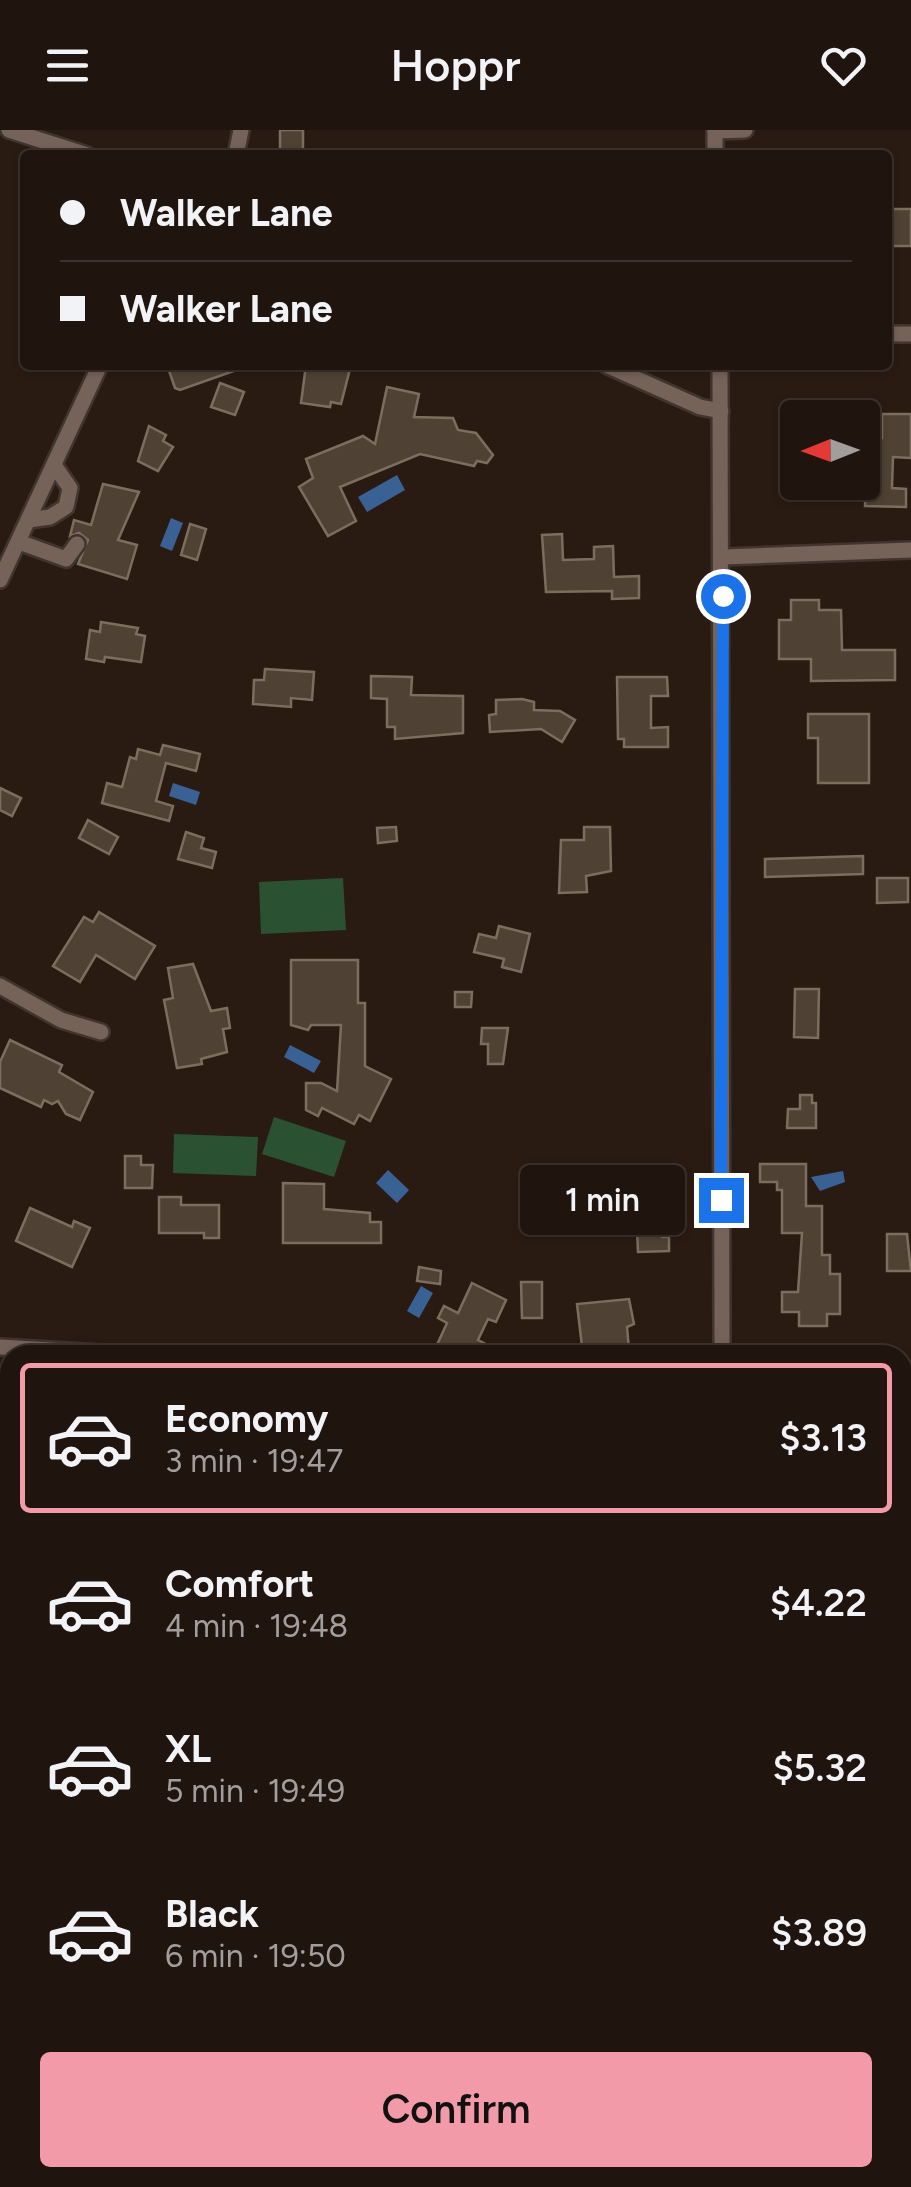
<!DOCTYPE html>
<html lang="en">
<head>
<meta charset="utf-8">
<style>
	:root { --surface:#20140e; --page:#281d17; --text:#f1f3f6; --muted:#a29e9e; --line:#3d332e; --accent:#f39aa9 }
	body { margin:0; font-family:Figtree,sans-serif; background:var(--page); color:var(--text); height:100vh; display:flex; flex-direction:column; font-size:38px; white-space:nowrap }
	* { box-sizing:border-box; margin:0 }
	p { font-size:32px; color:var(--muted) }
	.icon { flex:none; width:55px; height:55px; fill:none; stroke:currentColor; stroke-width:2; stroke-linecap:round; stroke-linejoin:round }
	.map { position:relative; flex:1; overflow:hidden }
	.side { position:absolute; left:0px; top:1215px; width:912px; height:842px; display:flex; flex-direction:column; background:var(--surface); border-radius:30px 30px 0 0; box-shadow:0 2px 8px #0004,0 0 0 2px var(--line) }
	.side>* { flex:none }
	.top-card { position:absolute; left:20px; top:20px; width:872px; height:220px; border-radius:10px; box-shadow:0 2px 8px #0004,0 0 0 2px var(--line); display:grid; align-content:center; height:220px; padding:0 40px; background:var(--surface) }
	.needle { width:65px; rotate:269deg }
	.tools { position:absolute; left:780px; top:270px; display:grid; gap:20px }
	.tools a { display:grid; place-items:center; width:100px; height:100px; border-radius:10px; background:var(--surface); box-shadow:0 2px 8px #0004,0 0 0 2px var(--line); font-size:50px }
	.end { position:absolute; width:45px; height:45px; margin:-22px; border:12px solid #1a73e8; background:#fff; box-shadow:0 0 0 5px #fff }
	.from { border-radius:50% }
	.bubble { position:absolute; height:70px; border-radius:10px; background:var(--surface); box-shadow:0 2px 8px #0004,0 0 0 2px var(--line); font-size:32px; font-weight:600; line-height:70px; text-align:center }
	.top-card b { display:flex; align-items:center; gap:35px; height:95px; font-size:38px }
	.top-card b+b { border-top:2px solid var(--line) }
	.top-card i { width:25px; height:25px; background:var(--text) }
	ul { padding:18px 0 0; list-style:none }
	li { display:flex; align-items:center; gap:30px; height:150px; margin:0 20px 15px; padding:0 20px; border:5px solid transparent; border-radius:10px }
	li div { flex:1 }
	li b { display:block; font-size:38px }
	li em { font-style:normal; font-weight:600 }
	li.selected { border-color:var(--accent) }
	li>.icon { width:90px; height:90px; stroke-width:1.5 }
	.cta { display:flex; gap:20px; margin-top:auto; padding:20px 40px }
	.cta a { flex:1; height:115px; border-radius:10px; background:var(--accent); color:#111; font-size:40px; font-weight:600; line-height:115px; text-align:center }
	header { display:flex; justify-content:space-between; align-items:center; height:130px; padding:0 40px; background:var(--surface); font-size:45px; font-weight:600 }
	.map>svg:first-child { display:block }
	.green { fill:#2b5133 }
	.water { fill:#3a6193 }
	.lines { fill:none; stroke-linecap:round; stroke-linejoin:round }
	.canal { stroke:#3a6193; stroke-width:15 }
	.building { fill:#4f4234; stroke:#7c6e5e; stroke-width:2.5 }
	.minor-casing { stroke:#40342f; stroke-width:20 }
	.major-casing { stroke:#40342f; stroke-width:25 }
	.minor { stroke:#756258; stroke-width:15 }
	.major { stroke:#a2614e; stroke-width:20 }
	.route { stroke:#1a73e8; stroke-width:12 }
</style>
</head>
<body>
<header><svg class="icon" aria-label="menu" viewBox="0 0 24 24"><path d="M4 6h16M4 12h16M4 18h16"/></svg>Hoppr<svg class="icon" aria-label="heart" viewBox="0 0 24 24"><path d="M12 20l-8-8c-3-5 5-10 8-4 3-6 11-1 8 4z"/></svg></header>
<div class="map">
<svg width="911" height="2057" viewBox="0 0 911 2057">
	<rect width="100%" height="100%" fill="#2a1b12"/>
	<g class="green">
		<polygon points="343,748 346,800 261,804 259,752"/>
		<polygon points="274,987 346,1011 334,1047 262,1024"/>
		<polygon points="174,1004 258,1007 256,1046 173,1043"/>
	</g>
	<g class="water">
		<polygon points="397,345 405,360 367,382 358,367"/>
		<polygon points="171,388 183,393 172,421 160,416"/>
		<polygon points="173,653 200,662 196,675 169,666"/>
		<polygon points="290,915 321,931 314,943 284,927"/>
		<polygon points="388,1040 409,1060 397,1073 376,1053"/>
		<polygon points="843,1041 845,1052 820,1061 811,1047"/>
		<polygon points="421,1156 433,1163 419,1188 407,1181"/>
	</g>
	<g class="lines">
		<g class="canal">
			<polyline points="0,1402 10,1406"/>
			<polyline points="902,2030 911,2032"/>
		</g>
	</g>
	<g class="building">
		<rect x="280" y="0" width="23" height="25"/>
		<rect x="888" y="79" width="23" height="37"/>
		<polygon points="167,235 244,235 245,237 180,260 175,258"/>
		<polygon points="306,235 351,235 341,274 331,272 330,277 301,273"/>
		<polygon points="220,253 244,262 235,285 211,277"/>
		<polygon points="387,257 419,264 414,287 453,288 458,300 476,303 493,325 487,333 477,331 474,336 420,324 340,357 356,391 328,406 299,357 313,348 306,329 363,306 375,314"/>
		<polygon points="789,270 809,270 809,288 788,288"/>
		<polygon points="882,284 911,284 911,328 893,327 892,358 906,359 906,377 865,376 867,307 882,308"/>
		<polygon points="149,296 166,305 163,311 173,317 158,341 138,331"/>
		<polygon points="103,354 139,362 118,410 137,415 127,449 78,434 88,410 79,403 70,406 74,390 91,395"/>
		<polygon points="190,394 206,399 197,430 181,425"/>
		<polygon points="562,404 563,430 594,429 594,417 613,416 614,447 639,446 639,468 612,469 612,461 546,462 542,405"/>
		<polygon points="791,470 819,470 819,480 841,480 842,520 895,520 895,550 811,551 811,529 779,529 779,490 791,490"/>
		<polygon points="101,492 138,498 136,504 145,506 141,532 105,527 104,532 86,529 90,500 100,502"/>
		<polygon points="265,539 314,542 312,570 291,568 291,577 253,574 254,550 264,550"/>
		<polygon points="371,546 412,547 411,565 463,566 463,603 395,609 395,597 387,597 387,569 371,568"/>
		<polygon points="617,547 667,547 668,566 651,566 651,598 668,597 668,617 624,617 624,609 618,609"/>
		<polygon points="522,569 534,572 534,580 560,581 575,590 562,612 541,599 490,602 489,585 496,584 496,570"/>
		<polygon points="808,584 869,584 869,653 818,653 818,608 808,608"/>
		<polygon points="163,615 200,624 196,641 166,633 156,671 173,676 169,691 102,673 107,653 122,657 130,627 136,629 138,619 160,625"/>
		<polygon points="0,658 21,668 12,686 0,680"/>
		<polygon points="88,690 118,707 109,724 79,708"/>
		<polygon points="396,697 397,711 378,713 377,698"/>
		<polygon points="584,697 610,697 611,741 586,746 587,762 559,763 561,710 584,710"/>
		<polygon points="186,702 204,708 201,718 216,722 212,738 178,729"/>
		<polygon points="863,726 863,744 765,747 765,729"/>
		<polygon points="877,748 908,748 908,772 877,773"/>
		<polygon points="99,782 155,816 135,849 96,825 80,852 53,836 84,787 93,792"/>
		<polygon points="499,796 530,804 521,842 502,837 504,829 474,822 479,804 496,808"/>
		<polygon points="291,830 358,830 358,873 365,873 365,936 391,949 370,991 359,985 354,994 322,978 318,986 306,980 306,953 321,953 337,961 341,895 311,895 308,900 291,895"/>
		<polygon points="193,834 211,881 227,878 230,898 223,899 227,922 201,929 202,934 177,938 164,870 173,868 168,838"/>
		<polygon points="795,859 819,859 818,908 794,907"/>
		<polygon points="455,862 472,862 471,877 455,877"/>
		<polygon points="482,898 508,898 503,934 488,934 488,914 481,914"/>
		<polygon points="10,910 62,935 59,942 93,962 80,990 66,984 58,971 52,974 44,970 41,977 0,958 0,932"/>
		<polygon points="800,965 812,965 812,973 816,973 816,998 787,998 788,979 800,979"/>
		<polygon points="125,1026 141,1026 141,1035 153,1035 152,1058 125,1058"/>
		<polygon points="760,1034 806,1034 806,1076 822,1076 822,1125 830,1125 830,1144 840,1144 840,1184 827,1184 827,1196 799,1196 799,1182 782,1182 782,1162 798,1162 802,1103 782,1103 782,1060 777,1060 777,1052 760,1052"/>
		<polygon points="283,1053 324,1054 324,1079 370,1083 370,1092 381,1092 381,1113 283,1113"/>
		<polygon points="159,1067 181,1067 181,1075 219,1075 219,1108 204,1108 204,1103 159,1103"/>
		<polygon points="30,1078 72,1097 74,1091 90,1098 72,1137 16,1111"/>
		<polygon points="662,1098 662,1107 669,1107 669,1121 638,1122 637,1099"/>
		<polygon points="887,1104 907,1104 911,1141 887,1141"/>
		<polygon points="419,1137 441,1141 440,1154 417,1151"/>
		<polygon points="521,1152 542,1152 542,1188 522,1188"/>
		<polygon points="472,1153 506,1170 496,1192 488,1189 478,1210 484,1213 479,1224 471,1220 469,1225 452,1225 436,1217 447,1193 438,1188 444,1176 458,1183"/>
		<polygon points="629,1169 634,1194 627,1197 629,1219 583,1225 577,1174"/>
	</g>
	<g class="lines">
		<g class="minor-casing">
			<g id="minor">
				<polyline points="9,0 87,25"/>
				<polyline points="715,0 715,25"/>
				<polyline points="715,1 745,0"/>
				<polyline points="236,25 241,0"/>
				<polyline points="888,204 911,204"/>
				<polyline points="606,235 700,277 721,281"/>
				<polyline points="720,235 722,1225"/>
				<polyline points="29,390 50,387 66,377 70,358 54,335"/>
				<polyline points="19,412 66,429 77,414"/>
				<polyline points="723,427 911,420"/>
				<polyline points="0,450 100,235"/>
				<polyline points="0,856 61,890 101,902"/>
				<polyline points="0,1217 134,1225"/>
				<polyline points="0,1427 10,1430"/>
				<polyline points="0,1735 10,1690"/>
				<polyline points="98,2048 98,2057"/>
				<polyline points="126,2048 127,2057"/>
				<polyline points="499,2048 499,2057"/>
				<polyline points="285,2057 285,2048"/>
			</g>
		</g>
		<g class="major-casing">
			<g id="major">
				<polyline points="0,1989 10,1989"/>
				<polyline points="902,1991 911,1991"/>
			</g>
		</g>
		<use href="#minor" class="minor"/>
		<use href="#major" class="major"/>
	</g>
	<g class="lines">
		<polyline class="route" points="721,1070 723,466"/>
	</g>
</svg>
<div class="tools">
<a><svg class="needle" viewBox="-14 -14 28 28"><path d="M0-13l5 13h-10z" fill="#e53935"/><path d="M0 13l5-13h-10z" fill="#a29e9e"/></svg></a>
</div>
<i class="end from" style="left:723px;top:466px"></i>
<i class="end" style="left:721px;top:1070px"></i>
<div class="bubble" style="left:520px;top:1035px;width:165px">1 min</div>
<div class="top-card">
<b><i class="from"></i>Walker Lane</b>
<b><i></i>Walker Lane</b>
</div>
<section class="side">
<ul>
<li class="selected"><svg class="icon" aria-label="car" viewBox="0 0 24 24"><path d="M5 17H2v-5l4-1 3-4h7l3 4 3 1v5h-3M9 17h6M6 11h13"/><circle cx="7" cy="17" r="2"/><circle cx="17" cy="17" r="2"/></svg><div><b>Economy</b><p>3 min · 19:47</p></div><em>$3.13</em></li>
<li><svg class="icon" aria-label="car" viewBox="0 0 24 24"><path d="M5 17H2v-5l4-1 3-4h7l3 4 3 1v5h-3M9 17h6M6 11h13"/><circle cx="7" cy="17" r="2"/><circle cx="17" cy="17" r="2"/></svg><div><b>Comfort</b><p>4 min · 19:48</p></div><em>$4.22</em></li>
<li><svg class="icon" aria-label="car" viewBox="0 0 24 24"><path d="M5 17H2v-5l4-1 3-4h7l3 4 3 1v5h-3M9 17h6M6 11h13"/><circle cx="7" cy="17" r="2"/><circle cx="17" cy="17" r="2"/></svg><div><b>XL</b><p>5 min · 19:49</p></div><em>$5.32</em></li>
<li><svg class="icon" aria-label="car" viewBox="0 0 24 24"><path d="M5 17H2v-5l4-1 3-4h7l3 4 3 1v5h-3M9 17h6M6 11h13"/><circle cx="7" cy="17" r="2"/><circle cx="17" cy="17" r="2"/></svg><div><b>Black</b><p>6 min · 19:50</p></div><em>$3.89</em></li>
</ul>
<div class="cta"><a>Confirm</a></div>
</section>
</div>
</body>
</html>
